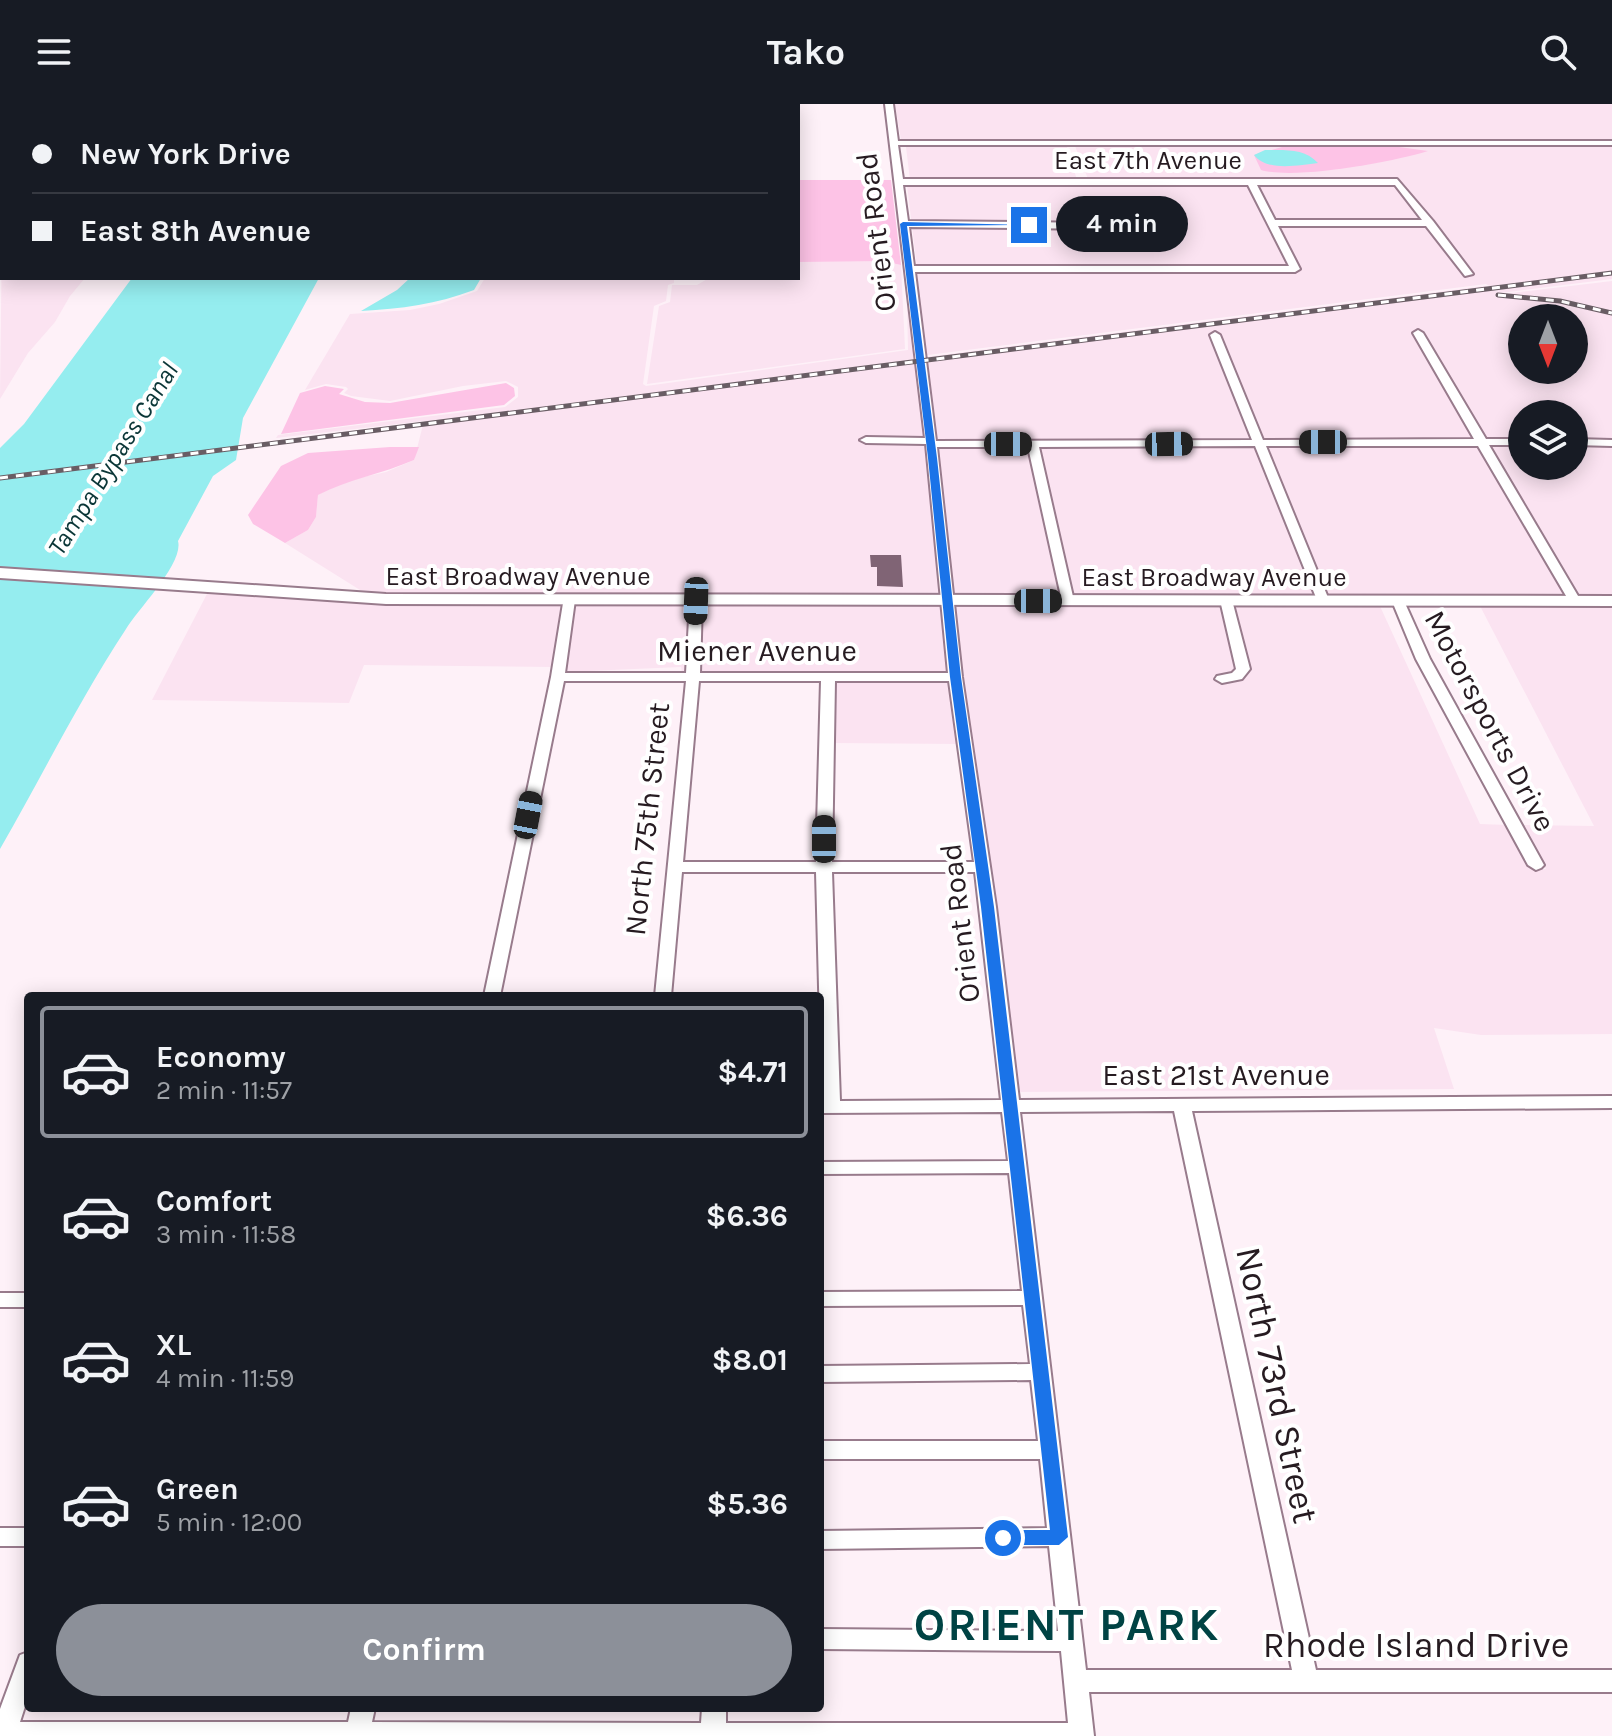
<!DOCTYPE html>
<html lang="en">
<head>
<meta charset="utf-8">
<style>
	:root { --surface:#171b24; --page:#242831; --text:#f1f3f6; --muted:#9ea1a6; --line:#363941; --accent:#8c9099 }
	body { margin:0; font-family:Karla,sans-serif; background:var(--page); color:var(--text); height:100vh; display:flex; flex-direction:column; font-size:30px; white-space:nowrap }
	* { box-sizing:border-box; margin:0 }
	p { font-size:26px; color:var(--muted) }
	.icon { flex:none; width:44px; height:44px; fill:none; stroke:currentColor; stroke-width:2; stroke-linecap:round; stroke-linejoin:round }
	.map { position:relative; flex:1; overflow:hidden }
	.drawer { position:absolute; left:24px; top:888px; width:800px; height:720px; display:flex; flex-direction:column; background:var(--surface); border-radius:8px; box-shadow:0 4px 20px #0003 }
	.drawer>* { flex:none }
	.banner { position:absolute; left:0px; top:0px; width:800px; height:176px; box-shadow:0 4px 20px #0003; display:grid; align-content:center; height:176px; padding:0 32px; background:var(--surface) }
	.needle { width:52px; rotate:180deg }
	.buttons { position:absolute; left:1508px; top:200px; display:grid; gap:16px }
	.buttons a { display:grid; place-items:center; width:80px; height:80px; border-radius:50%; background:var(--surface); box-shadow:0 4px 20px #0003; font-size:40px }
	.end { position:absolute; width:36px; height:36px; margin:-18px; border:10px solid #1a73e8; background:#fff; box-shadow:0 0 0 4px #fff }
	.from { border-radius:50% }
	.bubble { position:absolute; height:56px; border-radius:28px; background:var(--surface); box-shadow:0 4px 20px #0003; font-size:26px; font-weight:700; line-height:56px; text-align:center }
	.car { position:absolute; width:24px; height:48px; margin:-24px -12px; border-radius:10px; box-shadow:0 0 6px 2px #0007; background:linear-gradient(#222 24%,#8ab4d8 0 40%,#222 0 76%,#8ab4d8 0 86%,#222 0) }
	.banner b { display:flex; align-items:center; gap:28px; height:76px; font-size:30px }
	.banner b+b { border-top:2px solid var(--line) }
	.banner i { width:20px; height:20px; background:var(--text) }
	ul { padding:14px 0 0; list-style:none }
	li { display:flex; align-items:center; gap:24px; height:132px; margin:0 16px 12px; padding:0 16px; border:4px solid transparent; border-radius:8px }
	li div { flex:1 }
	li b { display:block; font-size:30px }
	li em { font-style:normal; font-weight:700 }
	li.selected { border-color:var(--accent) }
	li>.icon { width:72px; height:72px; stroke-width:1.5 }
	.button { display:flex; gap:16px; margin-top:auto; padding:16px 32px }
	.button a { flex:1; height:92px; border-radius:48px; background:var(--accent); color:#fff; font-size:32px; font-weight:700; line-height:92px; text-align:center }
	header { display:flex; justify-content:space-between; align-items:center; height:104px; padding:0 32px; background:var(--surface); font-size:36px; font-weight:700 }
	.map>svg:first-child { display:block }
	.built { fill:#fbe3f1; fill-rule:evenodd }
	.green { fill:#fdc3e6 }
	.water { fill:#95edef }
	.building { fill:#806475 }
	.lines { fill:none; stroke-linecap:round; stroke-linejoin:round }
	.minor-casing { stroke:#987b8c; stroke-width:4 }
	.major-casing { stroke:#987b8c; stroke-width:4 }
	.minor { fill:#fff; fill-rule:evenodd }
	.major { fill:#fff; fill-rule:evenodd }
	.rail-casing { stroke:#695d64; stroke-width:5 }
	.rail { stroke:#fff; stroke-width:3; stroke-dasharray:8; stroke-linecap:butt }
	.route { fill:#1a73e8 }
	.labels { text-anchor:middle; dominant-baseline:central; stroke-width:8; stroke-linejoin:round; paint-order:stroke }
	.far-street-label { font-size:26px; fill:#261b21; stroke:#fff }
	.far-water-label { font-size:26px; font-style:italic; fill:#0a3637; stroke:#fff }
	.street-label { font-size:30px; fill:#261b21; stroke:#fff }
	.near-street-label { font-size:36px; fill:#261b21; stroke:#fff }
	.near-district-label { font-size:46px; font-weight:bold; letter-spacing:2px; fill:#004344; stroke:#fff }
</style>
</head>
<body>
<header><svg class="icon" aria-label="menu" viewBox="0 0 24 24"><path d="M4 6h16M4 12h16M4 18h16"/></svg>Tako<svg class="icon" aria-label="search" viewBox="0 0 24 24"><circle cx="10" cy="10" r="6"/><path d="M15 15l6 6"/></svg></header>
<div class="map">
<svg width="1612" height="1632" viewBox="0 0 1612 1632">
	<rect width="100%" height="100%" fill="#fef1f8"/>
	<g class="built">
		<polygon points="895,0 1612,0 1612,175 1501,189 1486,180 920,252 917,164 907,81 1090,80 1075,42 1525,37 901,36"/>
		<polygon points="906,43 1067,43 1077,76 910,76"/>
		<polygon points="2,121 2,174 85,174 70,192 55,218 28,249 0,295"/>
		<polygon points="800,157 882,157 901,161 905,245 647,280 659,202 670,198 672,181 697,181 709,174 798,174"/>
		<polygon points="485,174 674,174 674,179 668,181 666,197 654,202 643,280 646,282 908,246 907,199 925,334 861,334 861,338 925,340 940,494 368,491 285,439 308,426 316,413 318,391 345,377 386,368 414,356 424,317 276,334 278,331 505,303 518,293 518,283 506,277 463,282 390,297 351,292 344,289 348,285 346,283 326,280 305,286 350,210 410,206 439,200 477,187"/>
		<path d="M 1612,177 L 1612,336 L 1574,336 L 1574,310 L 1522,310 L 1522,336 L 1487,336 L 1422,227 L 1413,227 L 1476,336 L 1264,336 L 1219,229 L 1210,229 L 1253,336 L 936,337 L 926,253 L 1485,182 L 1503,190 ZM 1522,214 L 1574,214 L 1574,266 L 1522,266 Z"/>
		<polygon points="1255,341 1316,493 1073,494 1040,343"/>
		<polygon points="1266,341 1479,341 1566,493 1328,493"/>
		<polygon points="1490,341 1522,341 1522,362 1574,362 1574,341 1612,341 1612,493 1579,493"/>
		<polygon points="937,342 1028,343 1061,494 953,494"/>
		<polygon points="208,488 562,499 552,563 364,561 349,599 152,596"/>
		<polygon points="575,499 690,500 687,569 682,569 681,563 565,568"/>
		<polygon points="702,500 941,501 948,569 700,569"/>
		<polygon points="1221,500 1236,564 1232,569 1213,572 1219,580 1240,576 1250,566 1233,500 1379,500 1480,720 1507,721 1532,766 1546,765 1522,721 1594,722 1479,500 1612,500 1612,930 1481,931 1434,924 1454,985 1017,988 954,501"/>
		<polygon points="834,577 949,577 958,640 833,639"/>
	</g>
	<g class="green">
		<path d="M 1392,42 L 1428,47 C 1393,58 1295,76 1261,66 L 1254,51 L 1282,43 Z"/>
		<polygon points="798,76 891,76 901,161 882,157 798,158"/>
		<polygon points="506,279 514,284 515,292 504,301 281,330 300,289 325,282 344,285 339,290 365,298 390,299"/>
		<path d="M 390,343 L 419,343 L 414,356 C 382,370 349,375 318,391 L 316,413 L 308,426 L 285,439 L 253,420 L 248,411 L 281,362 L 308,349 Z"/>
	</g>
	<g class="water">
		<path d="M 1265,46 C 1284,46 1305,44 1318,59 C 1299,61 1267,68 1254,51 Z"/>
		<path d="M 132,174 L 319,174 L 243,314 L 236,356 L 213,372 L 178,437 C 184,459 138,505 126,525 C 80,595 42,672 0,745 L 0,344 L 24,320 Z"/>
		<path d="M 410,174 L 481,174 L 474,186 C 437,200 401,205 361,207 L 397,186 Z"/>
	</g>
	<polygon class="building" points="870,451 901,451 903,483 877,482 877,463 871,463"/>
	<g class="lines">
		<g class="minor-casing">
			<g id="minor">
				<path d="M 885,0 L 893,0 L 898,37 L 1612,37 L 1612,41 L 898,41 L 903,75 L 1397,75 L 1433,117 L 1473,170 L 1465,172 L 1426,122 L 1278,122 L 1300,165 L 1295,168 L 915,168 L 936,337 L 1252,336 L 1210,231 L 1215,228 L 1220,231 L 1263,336 L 1474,335 L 1413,229 L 1418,226 L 1423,229 L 1486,335 L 1522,335 L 1522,341 L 1489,341 L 1581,497 L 1580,500 L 1575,501 L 1569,497 L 1478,342 L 1266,342 L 1329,496 L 1323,500 L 1317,496 L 1255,342 L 1039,343 L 1074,497 L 1068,501 L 1062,497 L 1028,343 L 937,343 L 962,573 L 996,803 L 1019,996 L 1612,992 L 1612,1004 L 1192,1007 L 1316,1566 L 1612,1566 L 1612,1588 L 1089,1588 L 1094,1632 L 0,1632 L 0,1605 L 20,1551 L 28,1548 L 28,1593 L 20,1618 L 348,1618 L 351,1604 L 375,1604 L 372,1618 L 701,1619 L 702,1604 L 726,1604 L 726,1619 L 1068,1619 L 1061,1547 L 820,1545 L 820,1525 L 1058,1527 L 1049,1442 L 820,1445 L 820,1427 L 1047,1424 L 1040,1355 L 820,1355 L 820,1337 L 1038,1337 L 1031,1276 L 820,1278 L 820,1262 L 1030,1260 L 1023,1201 L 820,1202 L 820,1188 L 1022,1187 L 1009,1069 L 820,1070 L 820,1058 L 1008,1057 L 1002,1008 L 820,1009 L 822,997 L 816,768 L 682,768 L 671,892 L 655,892 L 686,577 L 564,577 L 500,892 L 484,892 L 551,573 L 564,493 L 574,493 L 575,496 L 565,569 L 686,569 L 690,497 L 696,493 L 702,497 L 700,569 L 948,569 L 926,340 L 866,339 L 860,336 L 866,333 L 925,334 ZM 903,81 L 1248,81 L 1289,162 L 914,162 L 909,123 L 1105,125 L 1110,122 L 1105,119 L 908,117 ZM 1257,81 L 1395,81 L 1422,116 L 1275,116 ZM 699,577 L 821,577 L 816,758 L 683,758 ZM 835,577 L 949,577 L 974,758 L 832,758 ZM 832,768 L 975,768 L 1001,996 L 840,997 ZM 1174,1007 L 1292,1566 L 1086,1566 L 1020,1008 Z"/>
				<polygon points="1574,335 1612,336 1612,342 1574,341"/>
				<polygon points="1226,492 1232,496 1250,565 1242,575 1222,579 1215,575 1217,572 1232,569 1236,565 1220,496"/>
				<polygon points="1398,493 1404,497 1430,555 1544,761 1541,764 1536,766 1528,761 1416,555 1392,497"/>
				<rect x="0" y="1189" width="28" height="14"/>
				<rect x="0" y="1424" width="28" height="18"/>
			</g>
		</g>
		<g class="major-casing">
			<polygon id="major" points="0,464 386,490 1612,492 1612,502 386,500 0,474"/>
		</g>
		<use href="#minor" class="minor"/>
		<use href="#major" class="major"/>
		<g class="rail-casing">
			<g id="rail">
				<polyline points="1498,191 1560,197 1612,209"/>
				<polyline points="0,374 1612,169"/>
			</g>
		</g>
		<use href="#rail" class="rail"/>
	</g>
	<polygon class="route" points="903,118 1032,121 907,122 937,354 961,573 994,803 1068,1433 1059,1441 1003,1441 994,1434 1003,1426 1050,1426 981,803 950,573 928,354 900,120"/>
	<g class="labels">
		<g class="far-street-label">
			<text x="1148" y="56">East 7th Avenue</text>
			<text x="518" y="472">East Broadway Avenue</text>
			<text x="1214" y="473">East Broadway Avenue</text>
		</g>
		<g class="far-water-label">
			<text transform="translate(113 355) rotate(-58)">Tampa Bypass Canal</text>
		</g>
		<g class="street-label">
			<text transform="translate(876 128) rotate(-97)">Orient Road</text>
			<text x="757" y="547">Miener Avenue</text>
			<text transform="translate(1490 617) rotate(62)">Motorsports Drive</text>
			<text transform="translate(647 715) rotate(-84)">North 75th Street</text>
			<text transform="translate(960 819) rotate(-97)">Orient Road</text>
			<text x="1216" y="971">East 21st Avenue</text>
		</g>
		<g class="near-street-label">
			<text transform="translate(1277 1281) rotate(78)">North 73rd Street</text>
			<text x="1416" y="1541">Rhode Island Drive</text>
		</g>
		<g class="near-district-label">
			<text x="1067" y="1521">ORIENT PARK</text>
		</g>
	</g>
</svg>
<div class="buttons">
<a><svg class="needle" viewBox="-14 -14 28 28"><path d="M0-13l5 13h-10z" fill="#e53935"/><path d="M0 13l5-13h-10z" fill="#9ea1a6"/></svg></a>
<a><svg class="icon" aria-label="layers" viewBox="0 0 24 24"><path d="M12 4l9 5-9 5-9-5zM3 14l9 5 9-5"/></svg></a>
</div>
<i class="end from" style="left:1003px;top:1434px"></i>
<i class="end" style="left:1029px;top:121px"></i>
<div class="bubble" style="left:1056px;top:92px;width:132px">4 min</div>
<i class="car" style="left:1323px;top:338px;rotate:270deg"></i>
<i class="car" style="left:1008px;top:340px;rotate:90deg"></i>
<i class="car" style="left:1169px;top:340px;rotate:89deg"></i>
<i class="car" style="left:696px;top:497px;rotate:182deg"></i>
<i class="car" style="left:1038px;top:497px;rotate:90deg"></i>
<i class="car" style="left:528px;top:711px;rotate:11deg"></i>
<i class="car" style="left:824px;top:735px;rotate:0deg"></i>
<div class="banner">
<b><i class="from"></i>New York Drive</b>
<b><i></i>East 8th Avenue</b>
</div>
<section class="drawer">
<ul>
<li class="selected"><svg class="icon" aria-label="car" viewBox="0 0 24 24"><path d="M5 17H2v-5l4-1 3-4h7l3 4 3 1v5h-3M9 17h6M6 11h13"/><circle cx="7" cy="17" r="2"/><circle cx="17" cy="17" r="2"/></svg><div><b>Economy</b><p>2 min · 11:57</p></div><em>$4.71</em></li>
<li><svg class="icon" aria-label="car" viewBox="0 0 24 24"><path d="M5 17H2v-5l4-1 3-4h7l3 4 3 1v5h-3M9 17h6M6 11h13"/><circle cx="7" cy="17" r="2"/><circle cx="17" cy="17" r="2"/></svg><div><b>Comfort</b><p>3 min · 11:58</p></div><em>$6.36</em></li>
<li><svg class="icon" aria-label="car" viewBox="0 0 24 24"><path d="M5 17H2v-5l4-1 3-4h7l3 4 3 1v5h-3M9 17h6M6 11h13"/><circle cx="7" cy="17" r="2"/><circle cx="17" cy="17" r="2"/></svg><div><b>XL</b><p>4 min · 11:59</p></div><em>$8.01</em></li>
<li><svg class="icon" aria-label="car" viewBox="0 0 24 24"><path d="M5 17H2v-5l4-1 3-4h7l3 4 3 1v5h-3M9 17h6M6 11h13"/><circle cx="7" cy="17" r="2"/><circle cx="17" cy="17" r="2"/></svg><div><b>Green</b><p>5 min · 12:00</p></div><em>$5.36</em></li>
</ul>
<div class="button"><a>Confirm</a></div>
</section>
</div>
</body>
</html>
